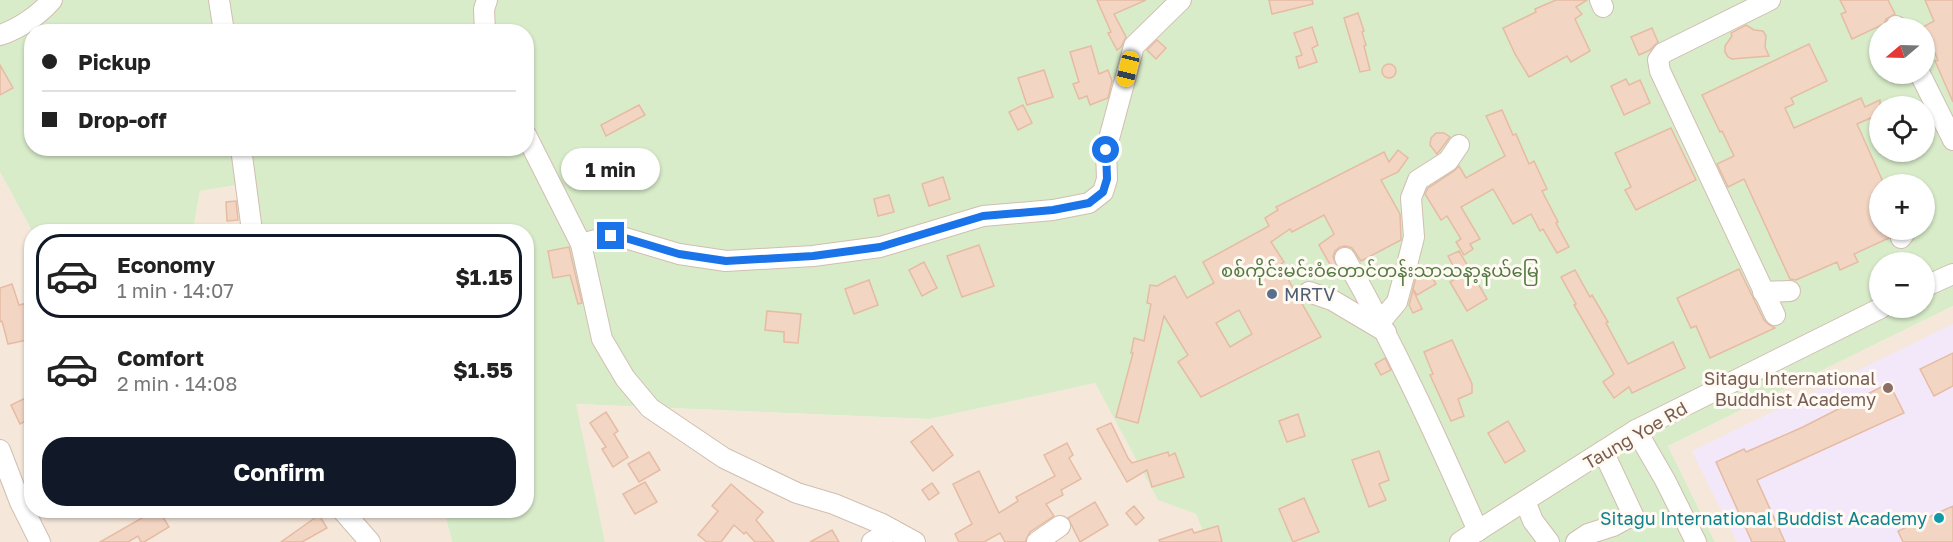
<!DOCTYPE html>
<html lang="en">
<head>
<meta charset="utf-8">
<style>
	:root { --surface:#fff; --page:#f2f2f2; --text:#222; --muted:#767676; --line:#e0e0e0; --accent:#111827 }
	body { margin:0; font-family:"Golos Text","Noto Sans Myanmar",sans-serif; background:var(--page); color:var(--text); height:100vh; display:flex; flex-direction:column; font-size:22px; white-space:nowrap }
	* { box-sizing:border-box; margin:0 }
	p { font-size:20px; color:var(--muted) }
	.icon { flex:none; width:33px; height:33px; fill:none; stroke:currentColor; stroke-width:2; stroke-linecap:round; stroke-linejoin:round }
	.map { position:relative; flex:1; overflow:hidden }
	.side { position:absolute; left:24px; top:224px; width:510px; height:294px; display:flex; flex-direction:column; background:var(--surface); border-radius:24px; box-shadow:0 2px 4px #0004 }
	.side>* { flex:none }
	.guide { position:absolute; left:24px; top:24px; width:510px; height:132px; border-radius:24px; box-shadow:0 2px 4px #0004; display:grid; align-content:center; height:132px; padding:0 18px; background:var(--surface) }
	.needle { width:39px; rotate:251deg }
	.buttons { position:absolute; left:1869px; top:18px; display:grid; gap:12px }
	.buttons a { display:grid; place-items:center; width:66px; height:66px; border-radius:50%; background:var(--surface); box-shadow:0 2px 4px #0004; font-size:30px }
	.end { position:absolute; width:27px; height:27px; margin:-14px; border:8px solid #1a73e8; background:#fff; box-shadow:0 0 0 3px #fff }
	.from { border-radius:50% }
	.bubble { position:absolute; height:42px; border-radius:21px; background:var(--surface); box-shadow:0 2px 4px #0004; font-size:20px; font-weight:700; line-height:42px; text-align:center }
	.car { position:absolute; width:18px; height:36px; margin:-18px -9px; border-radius:8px; box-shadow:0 0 4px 2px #0007; background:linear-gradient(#f5c518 24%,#345 0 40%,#f5c518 0 76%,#345 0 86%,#f5c518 0) }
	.guide b { display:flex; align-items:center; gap:21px; height:57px; font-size:22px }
	.guide b+b { border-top:2px solid var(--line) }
	.guide i { width:15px; height:15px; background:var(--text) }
	ul { padding:10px 0 0; list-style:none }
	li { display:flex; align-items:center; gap:18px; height:84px; margin:0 12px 9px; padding:0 6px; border:3px solid transparent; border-radius:24px }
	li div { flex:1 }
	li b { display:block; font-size:22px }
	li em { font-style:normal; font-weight:700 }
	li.selected { border-color:var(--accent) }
	li>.icon { width:54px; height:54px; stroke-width:1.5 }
	.primary-button { display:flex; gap:12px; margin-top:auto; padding:12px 18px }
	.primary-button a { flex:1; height:69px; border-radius:24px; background:var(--accent); color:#fff; font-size:24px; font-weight:700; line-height:69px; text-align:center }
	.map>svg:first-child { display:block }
	.residential { fill:#f5e8da }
	.education { fill:#f3e8fa }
	.green { fill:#d8ecc9; fill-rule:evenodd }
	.building { fill:#f3d5c3; stroke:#e6bba3; stroke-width:1.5; fill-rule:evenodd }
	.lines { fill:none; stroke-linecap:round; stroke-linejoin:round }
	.minor-casing { stroke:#d1beb0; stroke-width:22 }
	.minor { stroke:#fff; stroke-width:20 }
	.route { stroke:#1a73e8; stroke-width:8 }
	.service-dot { fill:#5c6f8a; stroke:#fffaf3; stroke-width:2 }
	.education-dot { fill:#8d6e63; stroke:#fffaf3; stroke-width:2 }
	.culture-dot { fill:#0f9aa8; stroke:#fffaf3; stroke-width:2 }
	.labels { text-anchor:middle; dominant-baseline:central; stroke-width:6; stroke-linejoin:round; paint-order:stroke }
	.park-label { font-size:18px; fill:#537a41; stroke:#fffaf3 }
	.service-label { font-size:18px; fill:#4e5e75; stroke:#fffaf3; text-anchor:start }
	.education-label { font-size:18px; fill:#785e54; stroke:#fffaf3; text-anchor:end }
	.street-label { font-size:18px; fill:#7a5c4d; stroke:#fffaf3 }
	.culture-label { font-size:18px; fill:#0d838f; stroke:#fffaf3; text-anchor:end }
</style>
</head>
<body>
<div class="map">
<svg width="1953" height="542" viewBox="0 0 1953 542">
	<rect width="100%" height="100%" fill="#fdf6ec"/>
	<g class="residential">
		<polygon points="0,172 32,231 32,510 444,510 452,542 0,542"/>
		<polygon points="245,184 256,231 193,231 200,191"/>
		<polygon points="1953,306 1953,542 1715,542 1668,446"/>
		<polygon points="1095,383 1158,499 1196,514 1207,542 605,542 575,404 928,419"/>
	</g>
	<polygon class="education" points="1953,324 1953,542 1737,542 1692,451"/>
	<path class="green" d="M 0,0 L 1953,0 L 1953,306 L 1668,446 L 1715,542 L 1207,542 L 1196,514 L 1158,500 L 1095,383 L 929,419 L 576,404 L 605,542 L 452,542 L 444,510 L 526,510 L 526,231 L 256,231 L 244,184 L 200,191 L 193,231 L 32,231 L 0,172 ZM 1880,28 L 1924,28 L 1924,74 L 1880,74 ZM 32,32 L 526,32 L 526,148 L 32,148 ZM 1880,106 L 1924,106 L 1924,152 L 1880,152 ZM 1880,184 L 1924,184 L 1924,230 L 1880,230 ZM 1880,262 L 1924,262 L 1924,308 L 1880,308 Z"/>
	<g class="building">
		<polygon points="1097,0 1146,0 1114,14 1126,37 1121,47 1117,50 1108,33 1111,32"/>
		<polygon points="1269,0 1312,0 1313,4 1272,14"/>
		<polygon points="1556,0 1587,0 1576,7 1582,14 1575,19 1590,51 1571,62 1567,56 1529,77 1515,54 1503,28 1536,12 1535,9"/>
		<polygon points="1840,0 1888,0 1895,14 1886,19 1884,24 1852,39 1841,14 1846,12"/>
		<polygon points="1925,0 1953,0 1953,102 1935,61 1938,60 1923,27 1934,21"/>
		<polygon points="1358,13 1364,31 1362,32 1366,45 1364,46 1370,70 1360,72 1344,18"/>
		<polygon points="1746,25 1754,30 1763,31 1766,36 1765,47 1769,56 1732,59 1728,57 1725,52 1725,46 1732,36 1731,33"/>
		<polygon points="1312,27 1318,45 1312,48 1317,62 1299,68 1296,57 1302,55 1294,33"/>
		<polygon points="1652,28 1658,42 1650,50 1639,55 1631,37"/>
		<polygon points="1157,40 1166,48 1156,59 1147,50"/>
		<polygon points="1809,44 1827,81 1791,98 1794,104 1785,108 1794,128 1861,98 1865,107 1880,100 1880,114 1857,124 1884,184 1880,184 1880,230 1892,230 1889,238 1854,254 1858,262 1840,270 1837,262 1796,280 1790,279 1744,179 1728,187 1717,164 1734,156 1722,131 1720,132 1702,95"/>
		<polygon points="1091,46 1099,74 1108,70 1112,81 1108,98 1090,105 1087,96 1079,99 1073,84 1079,82 1070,52"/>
		<circle cx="1389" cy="71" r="7"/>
		<polygon points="0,65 13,88 0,95"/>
		<polygon points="1044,70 1053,97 1027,105 1018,78"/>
		<polygon points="1626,79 1629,85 1640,80 1650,103 1624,115 1611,86"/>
		<polygon points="639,105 645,115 606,136 601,125"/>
		<polygon points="1023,105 1032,123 1018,130 1009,112"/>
		<polygon points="1502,110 1513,135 1516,134 1529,164 1534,161 1547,189 1542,191 1558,222 1556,223 1569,247 1557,253 1543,229 1540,231 1531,214 1513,224 1493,189 1461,207 1480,239 1470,244 1473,249 1464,255 1456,242 1461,239 1447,216 1441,220 1425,194 1428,188 1454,171 1459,166 1466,178 1505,156 1486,116"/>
		<polygon points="1671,128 1696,180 1636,210 1625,190 1631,187 1615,153"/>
		<polygon points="1436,133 1444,133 1450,137 1437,154 1430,145 1431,138"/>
		<path d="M 1398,150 L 1408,158 L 1398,172 L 1381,180 L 1400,214 L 1401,240 L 1361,261 L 1352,248 L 1346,246 L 1340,247 L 1335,251 L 1333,257 L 1340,273 L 1336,275 L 1319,245 L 1334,234 L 1324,215 L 1292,232 L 1290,229 L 1271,242 L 1284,262 L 1280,265 L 1321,337 L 1201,397 L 1178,362 L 1188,355 L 1164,316 L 1138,423 L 1116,417 L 1133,353 L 1131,353 L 1134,338 L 1144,341 L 1151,304 L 1147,303 L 1150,285 L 1157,286 L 1175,276 L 1187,298 L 1214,283 L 1203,262 L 1269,226 L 1265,218 L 1278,210 L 1276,207 L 1384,152 L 1389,162 ZM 1239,310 L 1252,334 L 1230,347 L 1216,323 Z"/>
		<polygon points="943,177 950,199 929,206 922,184"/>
		<polygon points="889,195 894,212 878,216 874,199"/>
		<polygon points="236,201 238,220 227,221 226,202"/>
		<polygon points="979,245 994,286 962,297 947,256"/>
		<polygon points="569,247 582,303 578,304 570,275 553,278 548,251"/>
		<polygon points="1459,251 1487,299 1467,311 1450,282 1459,277 1448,256"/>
		<polygon points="924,262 937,288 922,296 909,270"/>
		<polygon points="1425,265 1436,284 1417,295 1413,289 1418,269"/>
		<polygon points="1739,269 1764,320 1768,324 1775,328 1710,358 1696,326 1691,328 1677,298"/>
		<polygon points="1575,270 1590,297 1592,295 1608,322 1606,323 1628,364 1673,342 1685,368 1632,393 1629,387 1614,398 1603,382 1614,374 1574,305 1576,304 1561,277"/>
		<polygon points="869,280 878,305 854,314 845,289"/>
		<polygon points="12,284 19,305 32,302 32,339 8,344 2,321 0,322 0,288"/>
		<polygon points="1413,290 1422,309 1413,313 1409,305"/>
		<polygon points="767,311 801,314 798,343 784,342 784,332 765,330"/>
		<polygon points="1452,340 1472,384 1472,393 1458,399 1464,416 1451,421 1430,375 1433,374 1424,352"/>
		<polygon points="1953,353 1953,386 1934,396 1920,369"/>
		<polygon points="1385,358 1391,370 1381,375 1375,364"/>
		<polygon points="1889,383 1904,413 1757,480 1785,542 1752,542 1716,462 1744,449 1746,452 1803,427"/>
		<polygon points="32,395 32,418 20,424 11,405"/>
		<polygon points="606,412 618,431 614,434 628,457 613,467 602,449 606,447 590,423"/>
		<polygon points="1298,414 1305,436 1287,442 1279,421"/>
		<polygon points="1508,421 1525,451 1505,463 1488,433"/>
		<polygon points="1111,423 1128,458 1132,463 1168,452 1169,456 1175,453 1184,477 1152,487 1147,470 1127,482 1097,429"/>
		<polygon points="932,426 953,455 933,471 911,442"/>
		<polygon points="1067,443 1073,455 1069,458 1081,479 1061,490 1063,495 1046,504 1054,516 1030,532 1025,542 1005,542 1000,533 984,542 959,542 955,534 972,524 953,484 979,471 999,513 1018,501 1016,497 1055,476 1044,455"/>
		<polygon points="1379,451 1389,480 1379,484 1386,500 1369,507 1352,460"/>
		<polygon points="649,452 660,470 639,482 628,464"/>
		<polygon points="645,482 657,502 635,514 623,494"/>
		<polygon points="932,483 939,493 929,500 922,490"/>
		<polygon points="731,484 763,512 756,520 774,542 755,542 746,532 744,534 734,525 721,542 707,542 698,535 718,511 712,506"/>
		<polygon points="1304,498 1319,532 1293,542 1279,509"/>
		<polygon points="1095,502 1108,525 1080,542 1068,518"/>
		<polygon points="1134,506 1144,518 1136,525 1126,513"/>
		<polygon points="1953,506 1953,542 1903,542 1898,531"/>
		<polygon points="156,510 159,510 169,527 144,542 141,542 138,536 128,542 100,542"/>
		<polygon points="319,515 327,528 302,542 281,542"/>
		<polygon points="1218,526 1222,542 1160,542 1159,540 1192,529 1194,533"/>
		<polygon points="832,530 839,542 810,542"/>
	</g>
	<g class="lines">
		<g class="minor-casing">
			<g id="minor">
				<polyline points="219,0 224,32"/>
				<polyline points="1600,0 1603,7"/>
				<polyline points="1770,0 1663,53 1658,60 1660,71 1775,315"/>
				<polyline points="1896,26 1897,28"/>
				<polyline points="485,32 484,9 487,0"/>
				<path d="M 0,35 C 19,29 39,15 52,0"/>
				<polyline points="1920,74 1953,140"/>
				<polyline points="526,135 581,244 602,339 625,378 650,408 724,458 797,493 834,504 882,524 915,542"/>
				<polyline points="241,148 252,231"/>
				<polyline points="1901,238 1907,230"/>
				<polyline points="581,244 611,236 622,237 679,254 726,261 813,256 880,247 983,216 1053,210 1089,203 1103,192 1107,179 1106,150 1134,46 1181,0"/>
				<path d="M 1345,258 C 1395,346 1437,438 1478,531"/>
				<polyline points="1924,287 1953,274"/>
				<polyline points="1309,292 1332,300 1386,332"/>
				<polyline points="1763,292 1790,291"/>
				<polyline points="1381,321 1397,302 1409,257 1414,237 1411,198 1418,180 1448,161 1459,145"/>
				<polyline points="1636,430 1665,480 1696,542"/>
				<polyline points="0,450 20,502 40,542"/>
				<polyline points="1525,501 1533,521 1549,542"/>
				<polyline points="342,510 370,542"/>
				<polyline points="872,542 893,530"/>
				<polyline points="1037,542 1060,526"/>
				<polyline points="1460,542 1636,430 1881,308"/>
				<polyline points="1576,542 1588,534 1613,526 1633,515 1603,451"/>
			</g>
		</g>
		<use href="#minor" class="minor"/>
	</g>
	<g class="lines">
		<polyline class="route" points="611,236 622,237 679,254 726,261 813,256 880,247 983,216 1053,210 1089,203 1103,192 1107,179 1106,150"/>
	</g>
	<circle class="service-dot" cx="1272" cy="294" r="6"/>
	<circle class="education-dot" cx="1888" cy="388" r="6"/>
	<circle class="culture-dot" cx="1939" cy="518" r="6"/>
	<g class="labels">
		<g class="park-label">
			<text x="1380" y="270">စစ်ကိုင်းမင်းဝံတောင်တန်းသာသနာ့နယ်မြေ</text>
		</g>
		<g class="service-label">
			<text x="1284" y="294">MRTV</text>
		</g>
		<g class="education-label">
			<text x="1876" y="378">Sitagu International<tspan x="1876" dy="21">Buddhist Academy</tspan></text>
		</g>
		<g class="street-label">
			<text transform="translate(1635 435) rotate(-30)">Taung Yoe Rd</text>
		</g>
		<g class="culture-label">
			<text x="1927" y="518">Sitagu International Buddist Academy</text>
		</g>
	</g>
</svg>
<div class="buttons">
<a><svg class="needle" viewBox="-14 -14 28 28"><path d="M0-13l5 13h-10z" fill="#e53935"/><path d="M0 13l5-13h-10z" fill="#767676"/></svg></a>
<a><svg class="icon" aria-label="locate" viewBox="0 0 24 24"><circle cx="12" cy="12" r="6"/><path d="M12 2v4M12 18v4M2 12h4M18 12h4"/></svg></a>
<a>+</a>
<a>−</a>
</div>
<i class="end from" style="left:1106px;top:150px"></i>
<i class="end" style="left:611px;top:236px"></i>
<div class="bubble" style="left:561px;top:148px;width:99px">1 min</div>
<i class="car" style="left:1128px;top:69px;rotate:194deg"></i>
<div class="guide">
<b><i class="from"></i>Pickup</b>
<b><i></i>Drop-off</b>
</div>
<section class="side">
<ul>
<li class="selected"><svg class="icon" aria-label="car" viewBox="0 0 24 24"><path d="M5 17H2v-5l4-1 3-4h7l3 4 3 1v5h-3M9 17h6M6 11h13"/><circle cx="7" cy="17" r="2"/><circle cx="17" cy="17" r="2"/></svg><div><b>Economy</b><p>1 min · 14:07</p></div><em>$1.15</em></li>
<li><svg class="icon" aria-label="car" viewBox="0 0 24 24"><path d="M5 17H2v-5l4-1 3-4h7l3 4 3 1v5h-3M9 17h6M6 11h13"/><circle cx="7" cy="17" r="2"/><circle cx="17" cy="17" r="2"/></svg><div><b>Comfort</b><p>2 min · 14:08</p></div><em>$1.55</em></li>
</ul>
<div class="primary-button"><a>Confirm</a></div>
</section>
</div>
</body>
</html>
